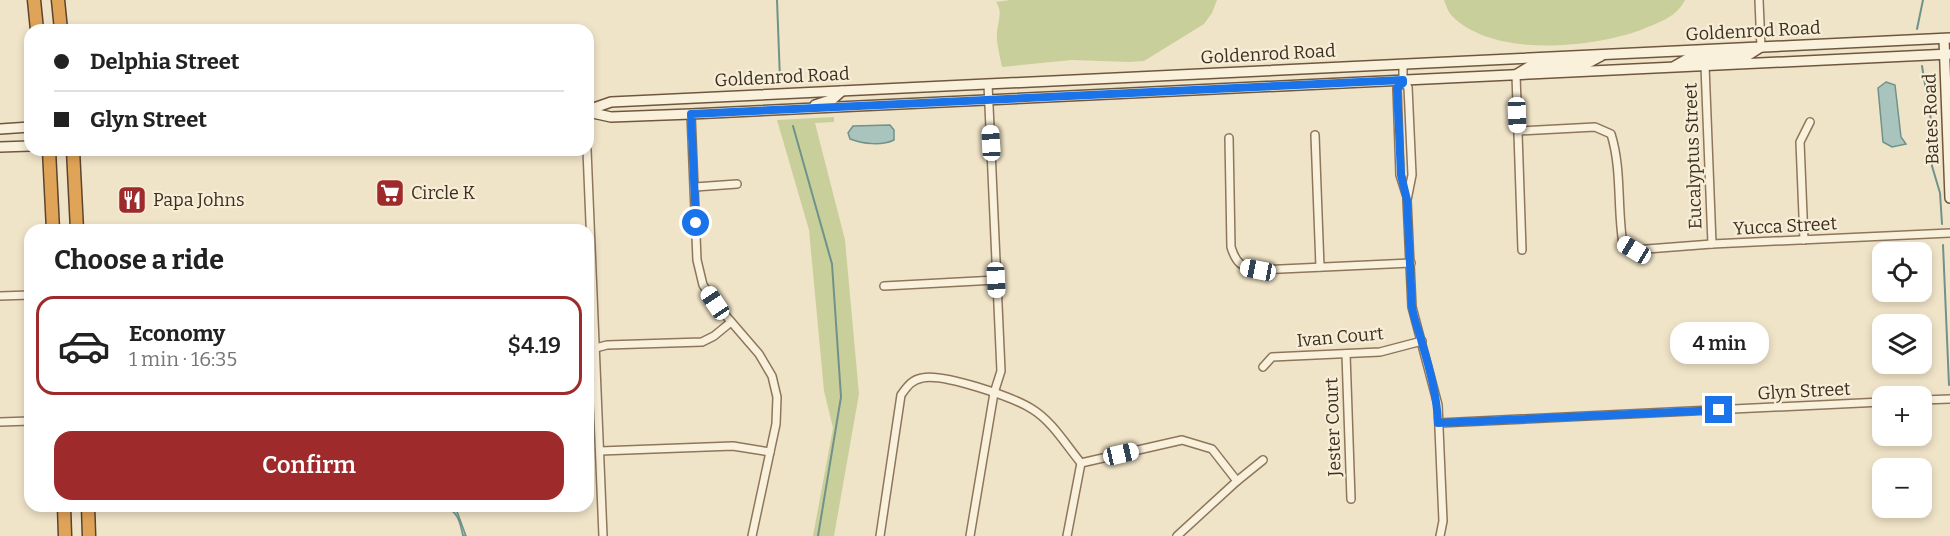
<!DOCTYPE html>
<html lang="en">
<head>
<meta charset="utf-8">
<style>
	:root { --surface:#fff; --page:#f6f6f6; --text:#222; --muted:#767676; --line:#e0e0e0; --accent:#9e2a2b }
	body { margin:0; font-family:Bitter,serif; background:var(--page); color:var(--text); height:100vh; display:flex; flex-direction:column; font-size:22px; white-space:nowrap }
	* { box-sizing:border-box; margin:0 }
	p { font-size:20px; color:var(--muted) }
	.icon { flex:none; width:33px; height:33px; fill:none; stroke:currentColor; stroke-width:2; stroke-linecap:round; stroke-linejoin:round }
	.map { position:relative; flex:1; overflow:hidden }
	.panel { position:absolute; left:24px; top:224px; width:570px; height:288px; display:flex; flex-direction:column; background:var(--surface); border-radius:18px; box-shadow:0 3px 9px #0003 }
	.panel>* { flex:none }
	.top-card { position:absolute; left:24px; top:24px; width:570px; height:132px; border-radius:18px; box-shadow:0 3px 9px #0003; display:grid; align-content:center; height:132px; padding:0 30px; background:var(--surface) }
	.tools { position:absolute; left:1872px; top:242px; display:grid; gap:12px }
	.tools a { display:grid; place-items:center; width:60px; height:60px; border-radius:12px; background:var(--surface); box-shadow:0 3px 9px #0003; font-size:30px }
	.end { position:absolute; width:27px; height:27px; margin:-14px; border:8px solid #1a73e8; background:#fff; box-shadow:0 0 0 3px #fff }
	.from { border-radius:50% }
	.bubble { position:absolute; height:42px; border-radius:18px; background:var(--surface); box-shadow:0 3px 9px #0003; font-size:20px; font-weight:600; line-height:42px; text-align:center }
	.car { position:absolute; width:18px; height:36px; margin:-18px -9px; border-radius:8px; box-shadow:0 0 4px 2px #0007; background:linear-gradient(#fff 24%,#345 0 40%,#fff 0 76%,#345 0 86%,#fff 0) }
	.top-card b { display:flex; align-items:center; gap:21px; height:57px; font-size:22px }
	.top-card b+b { border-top:2px solid var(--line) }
	.top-card i { width:15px; height:15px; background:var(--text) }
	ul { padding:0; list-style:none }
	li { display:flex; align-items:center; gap:18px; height:99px; margin:0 12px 9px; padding:0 18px; border:3px solid transparent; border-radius:18px }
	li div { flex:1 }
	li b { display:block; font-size:22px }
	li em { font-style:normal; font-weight:600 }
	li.current { border-color:var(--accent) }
	li>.icon { width:54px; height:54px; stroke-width:1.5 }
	h2 { padding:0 30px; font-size:27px; line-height:72px }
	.button { display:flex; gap:12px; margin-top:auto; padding:12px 30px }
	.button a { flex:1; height:69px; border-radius:18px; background:var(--accent); color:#fff; font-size:24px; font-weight:600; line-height:69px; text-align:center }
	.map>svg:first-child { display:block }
	.green { fill:#c9cf9b }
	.water { fill:#a9c4bc; stroke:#6f938a; stroke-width:1.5 }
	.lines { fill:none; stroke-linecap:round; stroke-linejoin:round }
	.stream { stroke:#6f938a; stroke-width:2 }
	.street-casing { stroke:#8d765c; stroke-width:10 }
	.secondary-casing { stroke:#6f573f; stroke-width:12 }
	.highway-casing { stroke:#5b4430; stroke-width:15 }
	.street { stroke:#faf1dc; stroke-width:7 }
	.secondary { stroke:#faf1dc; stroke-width:9 }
	.highway { stroke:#e0a458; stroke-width:12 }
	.route { stroke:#1a73e8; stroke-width:8 }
	.labels { text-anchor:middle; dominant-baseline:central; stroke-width:4.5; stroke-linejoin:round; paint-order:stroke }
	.street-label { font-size:18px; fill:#3d2e20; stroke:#f7eed8 }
	.poi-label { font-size:18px; fill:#3d2e20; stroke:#f7eed8; text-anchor:start }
</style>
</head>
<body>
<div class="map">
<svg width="1950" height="536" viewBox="0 0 1950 536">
	<rect width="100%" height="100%" fill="#f0e4c8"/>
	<g class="green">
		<path d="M 1010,0 L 1217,0 L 1212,13 L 1204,24 L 1144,61 L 1129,62 L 1072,60 L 1002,67 C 1000,56 996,43 997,32 C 998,21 1003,11 996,2 Z"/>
		<path d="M 1444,0 L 1685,0 C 1683,4 1680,8 1677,11 C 1668,20 1652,25 1641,30 C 1590,48 1494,58 1452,16 C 1448,12 1446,5 1444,0 Z"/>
		<polygon points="834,117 834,122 815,123 845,240 859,394 834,536 813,536 833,428 824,391 809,230 777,120"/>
	</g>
	<g class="water">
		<polygon points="1886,82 1895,85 1901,137 1906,144 1892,147 1883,142 1878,88"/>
		<path d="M 890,125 L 894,130 L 894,140 C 882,146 863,144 850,139 L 848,133 L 853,126 Z"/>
		<path d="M 422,506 L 455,506 L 466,536 L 463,536 C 461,527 459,516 452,511 L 428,511 Z"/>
	</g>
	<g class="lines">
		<g class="stream">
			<polyline points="777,0 780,79"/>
			<polyline points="1917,29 1923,0"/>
			<polyline points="1922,66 1932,126 1932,166 1940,193 1942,224"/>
			<polyline points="793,126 832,264 841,397 818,536"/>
			<polyline points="1943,245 1949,385"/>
		</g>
		<g class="street-casing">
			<g id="street">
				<polyline points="1759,0 1761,47"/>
				<polyline points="1403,64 1403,83 1408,87 1412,175 1407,200 1412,307 1438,405 1443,521 1440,536"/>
				<polyline points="1705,66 1712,244"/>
				<polyline points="1516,75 1522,250"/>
				<polyline points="1403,83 1397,88 1400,175 1407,197"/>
				<polyline points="691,114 697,260 703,285 715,303 759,354 772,376 777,397 776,424 752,536"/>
				<path d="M 1518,131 L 1595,127 L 1611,134 C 1622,169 1617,208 1623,244 L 1634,250 L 1712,244 L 1950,233"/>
				<polyline points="1315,135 1320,267"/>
				<path d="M 1229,138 L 1231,247 C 1236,263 1241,267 1258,270 L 1411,263"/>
				<polyline points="587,150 603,536"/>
				<polyline points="695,187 737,184"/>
				<polyline points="1804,240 1800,142 1810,122"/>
				<polyline points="884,286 996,280"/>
				<polyline points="0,296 30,295"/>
				<polyline points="588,350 607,345 702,342 714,336 731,322"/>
				<polyline points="1346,354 1351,499"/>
				<polyline points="1263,367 1272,357 1380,352 1422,341"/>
				<polyline points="1922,400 1950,399"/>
				<polyline points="0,422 30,421"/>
				<polyline points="1439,423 1882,402"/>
				<polyline points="600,451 733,446 770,452"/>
				<path d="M 880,536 L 901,395 C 907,387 911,380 922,378 C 943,373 1013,397 1032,409 C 1052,421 1066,445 1081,463 L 1182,440 L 1212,449 L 1237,481"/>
				<polyline points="970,536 994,393 1001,371 988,84"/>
				<polyline points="1067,536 1081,463"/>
				<polyline points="1177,536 1237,481 1263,460"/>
			</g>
		</g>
		<g class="secondary-casing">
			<g id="secondary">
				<polyline points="1944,39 1950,198"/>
				<polyline points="1675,66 1689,58 1747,56 1761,47"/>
				<polyline points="1517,74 1530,66 1588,63 1601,56"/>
				<polyline points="815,105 833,99 842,91"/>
				<polyline points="588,110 611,102 1950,38"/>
				<polyline points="588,112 611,117 691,114 1950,54"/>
				<polyline points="0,129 30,127"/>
				<polyline points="0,147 30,146"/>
			</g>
		</g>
		<g class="highway-casing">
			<g id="highway">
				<polyline points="34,0 37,30"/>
				<polyline points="58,0 61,30"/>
				<polyline points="49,150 53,230"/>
				<polyline points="73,150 77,230"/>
				<polyline points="64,506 65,536"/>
				<polyline points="88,506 89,536"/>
			</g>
		</g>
		<use href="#street" class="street"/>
		<use href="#secondary" class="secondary"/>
		<use href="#highway" class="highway"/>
	</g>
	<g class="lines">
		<path class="route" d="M 696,223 L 691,114 L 1403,80 L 1403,83 L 1397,88 L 1401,175 L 1407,200 L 1412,307 C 1414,320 1419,331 1422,343 C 1430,370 1437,396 1438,423 L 1719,410"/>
	</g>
	<defs>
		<g id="supermarket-square" transform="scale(1.5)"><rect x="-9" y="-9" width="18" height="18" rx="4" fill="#9e2a2b" stroke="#f7eed8"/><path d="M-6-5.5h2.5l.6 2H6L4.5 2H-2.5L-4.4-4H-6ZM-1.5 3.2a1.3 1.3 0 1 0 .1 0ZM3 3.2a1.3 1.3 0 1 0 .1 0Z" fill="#fff"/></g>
		<g id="restaurant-square" transform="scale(1.5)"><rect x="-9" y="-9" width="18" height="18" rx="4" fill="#9e2a2b" stroke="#f7eed8"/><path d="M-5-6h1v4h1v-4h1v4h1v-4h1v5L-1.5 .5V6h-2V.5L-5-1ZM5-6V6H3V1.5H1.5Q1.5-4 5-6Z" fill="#fff"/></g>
	</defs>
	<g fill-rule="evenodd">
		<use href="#supermarket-square" x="390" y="193"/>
		<use href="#restaurant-square" x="132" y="200"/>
	</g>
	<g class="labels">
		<g class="street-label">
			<text transform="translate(1753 31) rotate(-3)">Goldenrod Road</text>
			<text transform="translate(1268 54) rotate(-3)">Goldenrod Road</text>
			<text transform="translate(782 77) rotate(-3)">Goldenrod Road</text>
			<text transform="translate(1931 119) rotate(-92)">Bates Road</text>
			<text transform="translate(1693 156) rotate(-92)">Eucalyptus Street</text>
			<text transform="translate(1785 226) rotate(-3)">Yucca Street</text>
			<text transform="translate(1340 337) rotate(-5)">Ivan Court</text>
			<text transform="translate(1804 391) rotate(-3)">Glyn Street</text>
			<text transform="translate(1333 427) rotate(-92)">Jester Court</text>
		</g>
		<g class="poi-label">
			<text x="411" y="193">Circle K</text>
			<text x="153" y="200">Papa Johns</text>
		</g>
	</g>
</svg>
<div class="tools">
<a><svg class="icon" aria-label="locate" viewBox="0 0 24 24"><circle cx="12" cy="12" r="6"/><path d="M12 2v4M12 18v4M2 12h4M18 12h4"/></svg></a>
<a><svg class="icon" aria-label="layers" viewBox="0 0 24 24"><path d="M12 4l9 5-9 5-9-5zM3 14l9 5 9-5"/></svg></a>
<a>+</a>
<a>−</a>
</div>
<i class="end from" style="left:696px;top:223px"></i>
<i class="end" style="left:1719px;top:410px"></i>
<div class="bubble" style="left:1670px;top:322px;width:99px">4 min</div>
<i class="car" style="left:1517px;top:115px;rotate:178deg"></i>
<i class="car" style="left:991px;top:143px;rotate:357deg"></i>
<i class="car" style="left:1634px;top:250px;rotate:301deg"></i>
<i class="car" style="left:1258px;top:270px;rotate:281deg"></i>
<i class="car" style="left:996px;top:280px;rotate:177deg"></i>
<i class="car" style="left:715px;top:303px;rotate:326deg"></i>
<i class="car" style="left:1121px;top:454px;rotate:77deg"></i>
<div class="top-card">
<b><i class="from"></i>Delphia Street</b>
<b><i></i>Glyn Street</b>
</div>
<section class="panel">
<h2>Choose a ride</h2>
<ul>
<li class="current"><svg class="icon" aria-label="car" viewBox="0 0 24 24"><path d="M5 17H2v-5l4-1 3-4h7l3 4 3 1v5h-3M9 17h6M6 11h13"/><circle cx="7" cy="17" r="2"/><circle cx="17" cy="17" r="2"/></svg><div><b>Economy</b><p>1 min · 16:35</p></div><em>$4.19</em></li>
</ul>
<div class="button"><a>Confirm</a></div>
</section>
</div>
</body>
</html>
